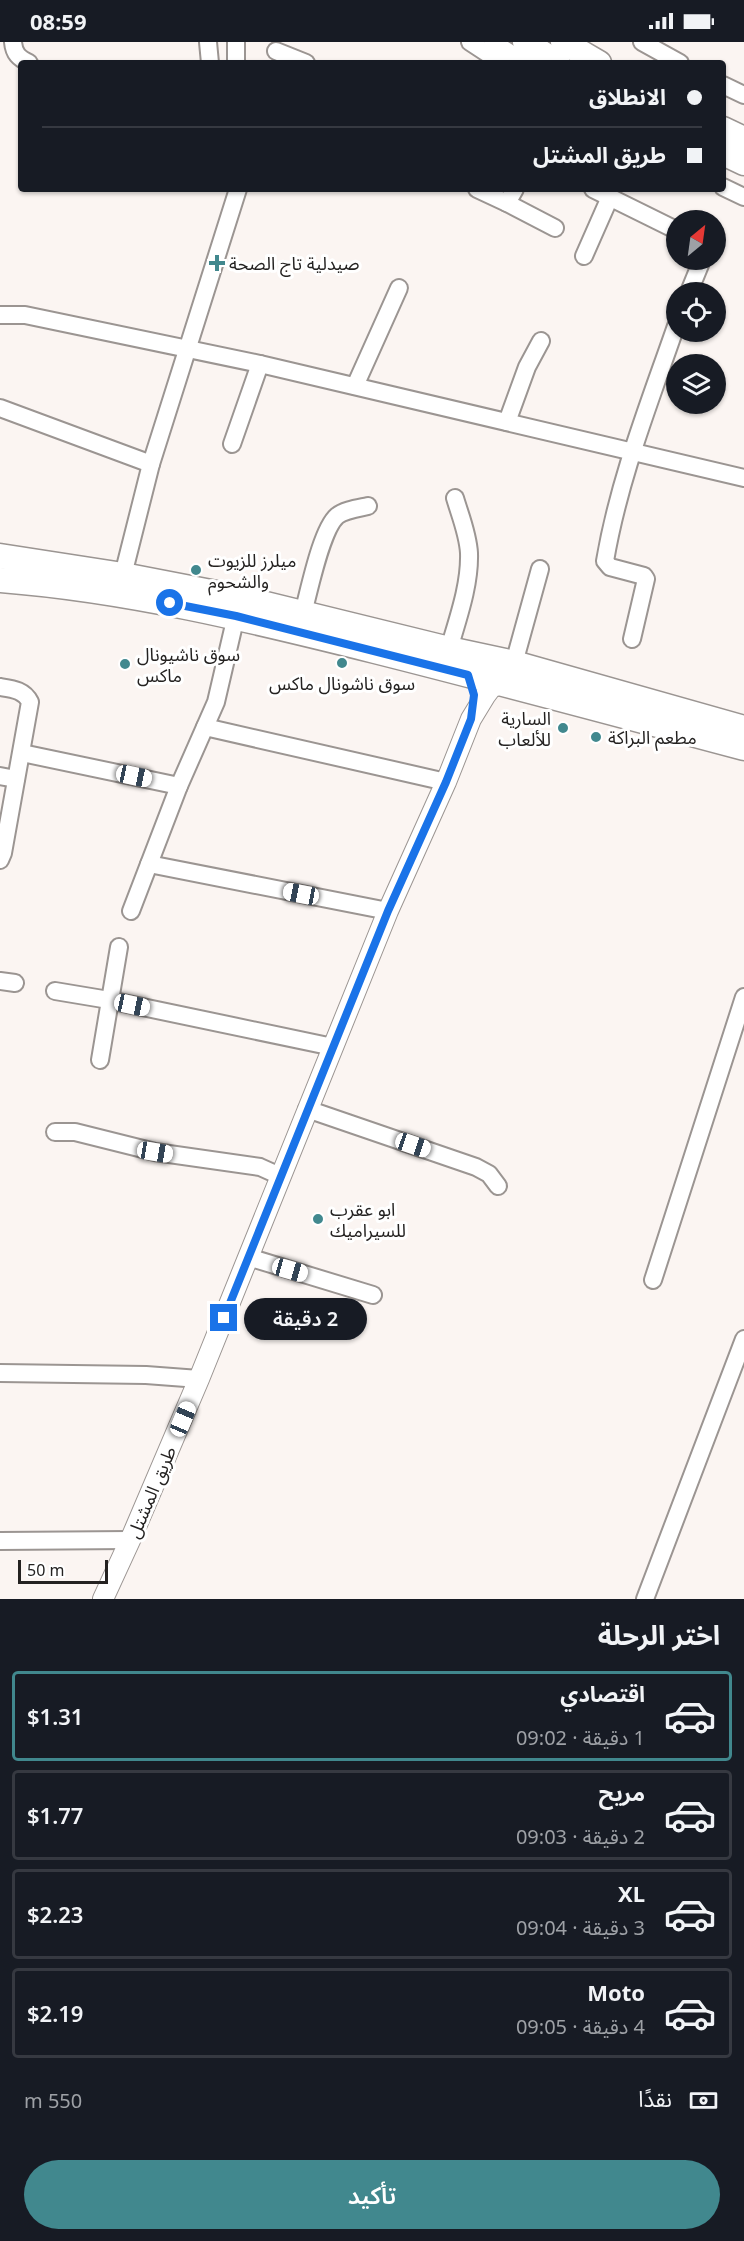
<!DOCTYPE html>
<html lang="ar">
<head>
<meta charset="utf-8">
<style>
	:root { --surface:#171b24; --page:#242831; --text:#f1f3f6; --muted:#9ea1a6; --line:#363941; --accent:#41888e }
	body { margin:0; font-family:"Noto Sans","Noto Sans Arabic",sans-serif; background:var(--page); color:var(--text); direction:rtl; height:100vh; display:flex; flex-direction:column; font-size:22px; white-space:nowrap }
	* { box-sizing:border-box; margin:0 }
	p { font-size:20px; color:var(--muted) }
	.icon { flex:none; width:33px; height:33px; fill:none; stroke:currentColor; stroke-width:2; stroke-linecap:round; stroke-linejoin:round }
	.map { position:relative; height:1557px; overflow:hidden; direction:ltr }
	.drawer { display:flex; flex-direction:column; background:var(--surface); flex:1 }
	.drawer>* { flex:none }
	.guide { position:absolute; left:18px; top:18px; width:708px; height:132px; border-radius:6px; box-shadow:0 2px 4px #0004; direction:rtl; display:grid; align-content:center; height:132px; padding:0 24px; background:var(--surface) }
	.needle { width:39px; rotate:29deg }
	.buttons { position:absolute; left:666px; top:168px; display:grid; gap:12px }
	.buttons a { display:grid; place-items:center; width:60px; height:60px; border-radius:50%; background:var(--surface); box-shadow:0 2px 4px #0004; font-size:30px }
	.scale { position:absolute; left:18px; bottom:15px; width:90px; box-sizing:border-box; padding-left:6px; border:3px solid #242221; border-top:0; font-size:16px; line-height:21px; white-space:nowrap; color:#242221; -webkit-text-stroke:4px #fff; paint-order:stroke }
	.end { position:absolute; width:27px; height:27px; margin:-14px; border:8px solid #1a73e8; background:#fff; box-shadow:0 0 0 3px #fff }
	.from { border-radius:50% }
	.bubble { position:absolute; height:42px; border-radius:21px; background:var(--surface); box-shadow:0 2px 4px #0004; font-size:20px; font-weight:600; line-height:42px; text-align:center; direction:rtl }
	.car { position:absolute; width:18px; height:36px; margin:-18px -9px; border-radius:8px; box-shadow:0 0 4px 2px #0007; background:linear-gradient(#fff 24%,#345 0 40%,#fff 0 76%,#345 0 86%,#fff 0) }
	.guide b { display:flex; align-items:center; gap:21px; height:57px; font-size:22px }
	.guide b+b { border-top:2px solid var(--line) }
	.guide i { width:15px; height:15px; background:var(--text) }
	ul { padding:0; list-style:none }
	li { display:flex; align-items:center; gap:18px; height:90px; margin:0 12px 9px; padding:0 12px; border:3px solid var(--line); border-radius:6px }
	li div { flex:1 }
	li b { display:block; font-size:22px }
	li em { font-style:normal; font-weight:600 }
	li.selected { border-color:var(--accent) }
	li>.icon { width:54px; height:54px; stroke-width:1.5 }
	h2 { padding:0 24px; font-size:27px; line-height:72px }
	.pay { display:flex; align-items:center; gap:15px; height:66px; padding:0 24px; font-size:22px }
	.pay p { margin-inline-start:auto }
	.action { display:flex; gap:12px; margin-top:auto; padding:12px 24px }
	.action a { flex:1; height:69px; border-radius:36px; background:var(--accent); color:#fff; font-size:24px; font-weight:600; line-height:69px; text-align:center }
	.status { display:flex; justify-content:space-between; align-items:center; height:42px; padding:0 30px; background:var(--surface); direction:ltr }
	.status svg { height:16px; fill:currentColor }
	.map>svg:first-child { display:block }
	.lines { fill:none; stroke-linecap:round; stroke-linejoin:round }
	.minor-casing { stroke:#9b9592; stroke-width:20 }
	.major-casing { stroke:#9b9592; stroke-width:22 }
	.highway-casing { stroke:#9b9592; stroke-width:27 }
	.minor { stroke:#fff; stroke-width:16 }
	.major { stroke:#fff; stroke-width:20 }
	.highway { stroke:#fff; stroke-width:24 }
	.route { stroke:#1a73e8; stroke-width:8 }
	.poi-dot { fill:#41888e; stroke:#fff; stroke-width:2 }
	.labels { text-anchor:middle; dominant-baseline:central; stroke-width:6; stroke-linejoin:round; paint-order:stroke }
	.poi-label { font-size:18px; fill:#242221; stroke:#fff; text-anchor:start }
	.street-label { font-size:18px; fill:#242221; stroke:#fff }
</style>
</head>
<body>
<div class="status"><b>08:59</b><svg viewBox="0 0 49 12"><path d="M0 12V9h3v3zM5 12V6h3v6zM10 12V3h3v9zM15 12V0h3v12zM26 1h20v11H26zM47 4h2v5h-2z"/></svg></div>
<div class="map">
<svg width="744" height="1557" viewBox="0 0 744 1557">
	<rect width="100%" height="100%" fill="#fbf5f2"/>
	<g class="lines">
		<g class="minor-casing">
			<g id="minor">
				<path d="M 13,0 C 14,12 19,16 29,21"/>
				<polyline points="208,0 210,21"/>
				<polyline points="236,0 236,21"/>
				<polyline points="470,0 502,21"/>
				<polyline points="493,0 526,21"/>
				<polyline points="642,0 680,21"/>
				<polyline points="276,9 306,21"/>
				<polyline points="723,43 744,53"/>
				<polyline points="723,145 744,155"/>
				<polyline points="477,147 507,161"/>
				<polyline points="515,147 507,161 555,186"/>
				<polyline points="593,147 676,188"/>
				<polyline points="584,214 610,155"/>
				<polyline points="689,250 702,218"/>
				<polyline points="0,273 25,273 260,322 744,436"/>
				<polyline points="355,344 399,246"/>
				<polyline points="0,366 151,422"/>
				<polyline points="507,380 527,325 541,299"/>
				<polyline points="232,402 260,322"/>
				<polyline points="123,533 151,422 238,147"/>
				<path d="M 303,571 C 309,550 321,488 337,474 C 344,468 359,466 368,464"/>
				<path d="M 632,597 L 646,537 L 644,534 L 610,525 L 605,519 C 619,437 649,362 676,284"/>
				<path d="M 449,607 C 458,576 470,543 469,511 C 468,492 460,473 455,456"/>
				<polyline points="514,621 540,527"/>
				<path d="M 0,645 C 13,647 24,648 30,660 L 3,811 L 0,818"/>
				<polyline points="205,685 446,740"/>
				<polyline points="22,711 179,744"/>
				<polyline points="0,734 16,737"/>
				<polyline points="149,822 388,869"/>
				<polyline points="131,869 179,744 216,660 236,574"/>
				<polyline points="0,939 15,941"/>
				<polyline points="55,949 109,958 333,1005"/>
				<polyline points="100,1018 119,905"/>
				<polyline points="307,1067 476,1125 489,1132 498,1144"/>
				<polyline points="55,1090 75,1090 155,1110 260,1125 280,1134"/>
				<polyline points="248,1215 373,1253"/>
				<polyline points="653,1238 744,955"/>
				<polyline points="0,1331 146,1333 199,1337"/>
				<polyline points="0,1499 130,1498"/>
				<polyline points="645,1557 744,1297"/>
			</g>
		</g>
		<g class="major-casing">
			<polyline id="major" points="103,1557 132,1494 199,1337 388,869 446,740 471,677 485,654 491,646 502,641"/>
		</g>
		<g class="highway-casing">
			<g id="highway">
				<polyline points="525,0 558,21"/>
				<polyline points="563,0 599,21"/>
				<polyline points="723,87 744,97"/>
				<polyline points="723,111 744,121"/>
				<polyline points="0,514 123,533 237,555 449,607 514,621 744,686"/>
				<path d="M 0,538 C 128,548 251,578 375,609 C 498,640 621,673 744,706"/>
			</g>
		</g>
		<use href="#minor" class="minor"/>
		<use href="#major" class="major"/>
		<use href="#highway" class="highway"/>
	</g>
	<g class="lines">
		<polyline class="route" points="170,561 236,574 468,633 474,653 471,677 446,740 388,869 224,1276"/>
	</g>
	<g class="poi-dot">
		<path d="M214 212h6v6h6v6h-6v6h-6v-6h-6v-6h6z"/>
		<circle cx="196" cy="528" r="6"/>
		<circle cx="342" cy="621" r="6"/>
		<circle cx="125" cy="622" r="6"/>
		<circle cx="563" cy="686" r="6"/>
		<circle cx="596" cy="695" r="6"/>
		<circle cx="318" cy="1177" r="6"/>
	</g>
	<g class="labels">
		<g class="poi-label">
			<text x="229" y="221">صيدلية تاج الصحة</text>
			<text x="208" y="518">ميلرز للزيوت<tspan x="208" dy="21">والشحوم</tspan></text>
			<text x="137" y="612">سوق ناشيونال<tspan x="137" dy="21">ماكس</tspan></text>
			<text x="342" y="641" text-anchor="middle">سوق ناشونال ماكس</text>
			<text x="551" y="676" text-anchor="end">السارية<tspan x="551" dy="21">للألعاب</tspan></text>
			<text x="608" y="695">مطعم البراكة</text>
			<text x="330" y="1167">ابو عقرب<tspan x="330" dy="21">للسيراميك</tspan></text>
		</g>
		<g class="street-label">
			<text transform="translate(151 1450) rotate(-67)">طريق المشتل</text>
		</g>
	</g>
</svg>
<div class="buttons">
<a><svg class="needle" viewBox="-14 -14 28 28"><path d="M0-13l5 13h-10z" fill="#e53935"/><path d="M0 13l5-13h-10z" fill="#9ea1a6"/></svg></a>
<a><svg class="icon" aria-label="locate" viewBox="0 0 24 24"><circle cx="12" cy="12" r="6"/><path d="M12 2v4M12 18v4M2 12h4M18 12h4"/></svg></a>
<a><svg class="icon" aria-label="layers" viewBox="0 0 24 24"><path d="M12 4l9 5-9 5-9-5zM3 14l9 5 9-5"/></svg></a>
</div>
<div class="scale">50 m</div>
<i class="end from" style="left:170px;top:561px"></i>
<i class="end" style="left:224px;top:1276px"></i>
<div class="bubble" style="left:244px;top:1256px;width:123px">2 دقيقة</div>
<i class="car" style="left:134px;top:734px;rotate:102deg"></i>
<i class="car" style="left:301px;top:852px;rotate:281deg"></i>
<i class="car" style="left:132px;top:963px;rotate:102deg"></i>
<i class="car" style="left:413px;top:1103px;rotate:109deg"></i>
<i class="car" style="left:155px;top:1110px;rotate:99deg"></i>
<i class="car" style="left:290px;top:1228px;rotate:106deg"></i>
<i class="car" style="left:183px;top:1377px;rotate:23deg"></i>
<div class="guide">
<b><i class="from"></i>الانطلاق</b>
<b><i></i>طريق المشتل</b>
</div>
</div>
<section class="drawer">
<h2>اختر الرحلة</h2>
<ul>
<li class="selected"><svg class="icon" aria-label="car" viewBox="0 0 24 24"><path d="M5 17H2v-5l4-1 3-4h7l3 4 3 1v5h-3M9 17h6M6 11h13"/><circle cx="7" cy="17" r="2"/><circle cx="17" cy="17" r="2"/></svg><div><b>اقتصادي</b><p>1 دقيقة · 09:02</p></div><em>$1.31</em></li>
<li><svg class="icon" aria-label="car" viewBox="0 0 24 24"><path d="M5 17H2v-5l4-1 3-4h7l3 4 3 1v5h-3M9 17h6M6 11h13"/><circle cx="7" cy="17" r="2"/><circle cx="17" cy="17" r="2"/></svg><div><b>مريح</b><p>2 دقيقة · 09:03</p></div><em>$1.77</em></li>
<li><svg class="icon" aria-label="car" viewBox="0 0 24 24"><path d="M5 17H2v-5l4-1 3-4h7l3 4 3 1v5h-3M9 17h6M6 11h13"/><circle cx="7" cy="17" r="2"/><circle cx="17" cy="17" r="2"/></svg><div><b>XL</b><p>3 دقيقة · 09:04</p></div><em>$2.23</em></li>
<li><svg class="icon" aria-label="car" viewBox="0 0 24 24"><path d="M5 17H2v-5l4-1 3-4h7l3 4 3 1v5h-3M9 17h6M6 11h13"/><circle cx="7" cy="17" r="2"/><circle cx="17" cy="17" r="2"/></svg><div><b>Moto</b><p>4 دقيقة · 09:05</p></div><em>$2.19</em></li>
</ul>
<div class="pay"><svg class="icon" aria-label="cash" viewBox="0 0 24 24"><path d="M3 7h18v10H3z"/><circle cx="12" cy="12" r="2"/></svg>نقدًا<p>550 m</p></div>
<div class="action"><a>تأكيد</a></div>
</section>
</body>
</html>
